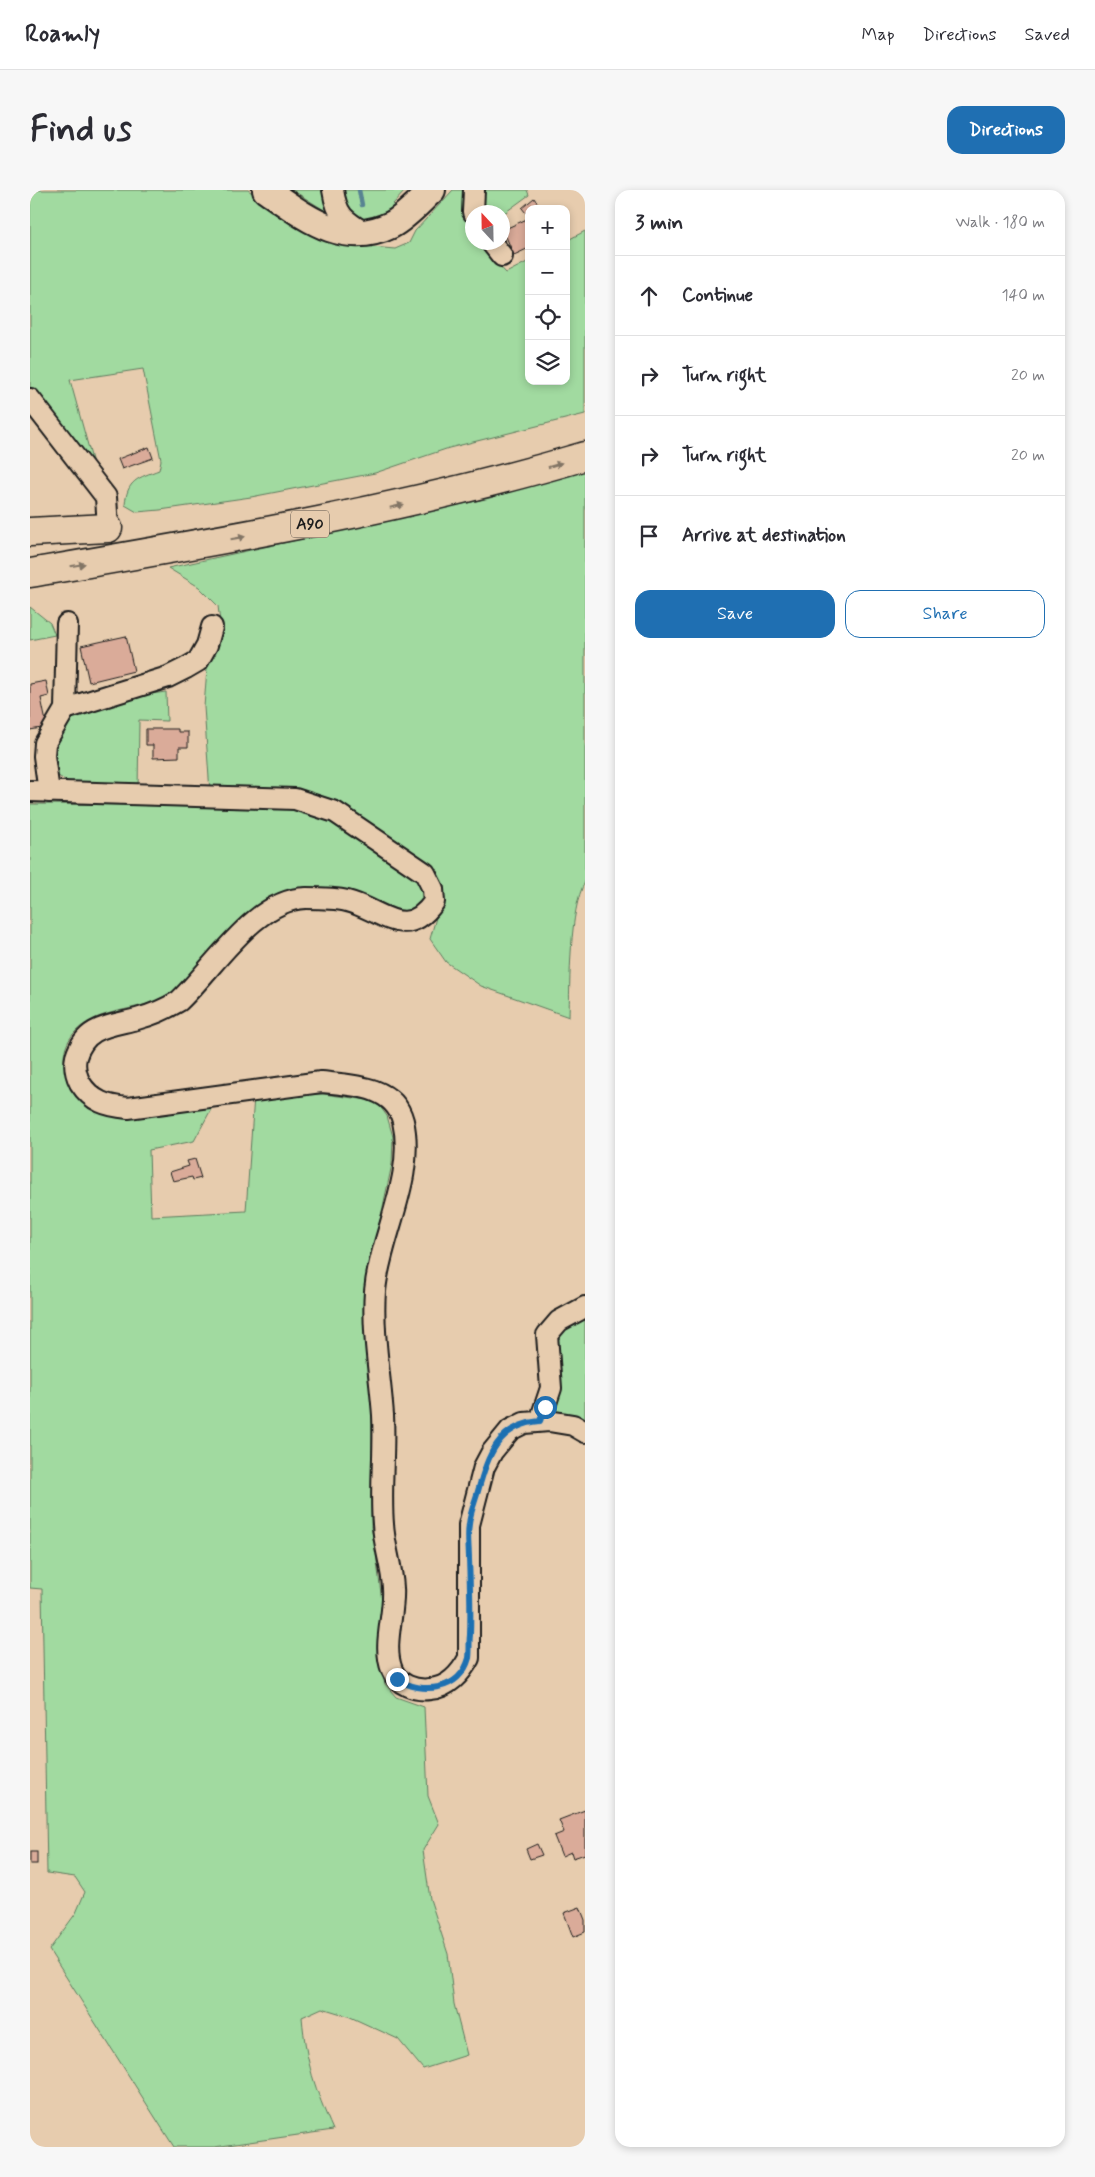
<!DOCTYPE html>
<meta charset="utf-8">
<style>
body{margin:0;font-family:Mynerve,sans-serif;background:#f7f7f7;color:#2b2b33}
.controls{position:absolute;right:15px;top:15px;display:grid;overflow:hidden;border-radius:10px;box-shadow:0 2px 8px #0003}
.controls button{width:45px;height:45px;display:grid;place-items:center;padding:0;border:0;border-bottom:1px solid #e1e1e2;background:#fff;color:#2b2b33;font:25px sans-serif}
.compass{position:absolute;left:435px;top:15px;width:45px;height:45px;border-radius:50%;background:#fff;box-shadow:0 2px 8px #0003;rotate:338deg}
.stop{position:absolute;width:15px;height:15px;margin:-11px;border:4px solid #1f6fb2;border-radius:50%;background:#fff}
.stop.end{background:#1f6fb2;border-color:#fff;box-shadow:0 1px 5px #0008}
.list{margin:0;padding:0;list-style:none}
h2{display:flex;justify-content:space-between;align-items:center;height:65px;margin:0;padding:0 20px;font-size:21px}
h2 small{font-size:16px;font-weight:400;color:#7c7c81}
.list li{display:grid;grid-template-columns:32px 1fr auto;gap:15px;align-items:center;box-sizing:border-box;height:80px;padding:0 20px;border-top:1px solid #e1e1e2}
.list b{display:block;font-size:19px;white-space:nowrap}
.list em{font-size:16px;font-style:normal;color:#7c7c81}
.actions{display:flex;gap:10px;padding:15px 20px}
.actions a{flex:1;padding:11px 0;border:1px solid #1f6fb2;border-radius:15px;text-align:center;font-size:18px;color:#1f6fb2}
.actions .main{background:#1f6fb2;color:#fff}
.icon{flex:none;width:28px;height:28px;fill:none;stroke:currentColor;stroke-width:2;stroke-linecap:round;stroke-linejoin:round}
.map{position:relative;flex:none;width:555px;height:1957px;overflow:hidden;border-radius:15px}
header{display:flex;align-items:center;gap:30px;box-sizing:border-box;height:70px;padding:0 25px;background:#fff;border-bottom:1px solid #e1e1e2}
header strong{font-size:24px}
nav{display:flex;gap:28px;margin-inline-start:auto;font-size:18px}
.intro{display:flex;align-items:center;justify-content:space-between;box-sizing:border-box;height:120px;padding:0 30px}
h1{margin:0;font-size:35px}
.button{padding:12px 22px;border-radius:15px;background:#1f6fb2;color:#fff;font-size:18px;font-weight:700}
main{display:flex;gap:30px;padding:0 30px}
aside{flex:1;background:#fff;border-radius:15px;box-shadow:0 2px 8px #0003}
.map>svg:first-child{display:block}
.green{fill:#a1daa0;stroke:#5e7b5e}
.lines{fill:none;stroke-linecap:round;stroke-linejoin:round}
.stream{stroke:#588492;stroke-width:4.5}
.building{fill:#daab99;stroke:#1c1c1c}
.minor-casing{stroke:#1c1c1c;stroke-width:24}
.major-casing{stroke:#1c1c1c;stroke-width:30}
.highway-casing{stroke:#1c1c1c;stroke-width:31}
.minor{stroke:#e7ccae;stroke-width:20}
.major{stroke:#e7ccae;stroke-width:26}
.highway{stroke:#e7ccae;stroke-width:28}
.oneway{fill:#827465}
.route{stroke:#1f6fb2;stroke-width:6}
.labels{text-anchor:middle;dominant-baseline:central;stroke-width:4.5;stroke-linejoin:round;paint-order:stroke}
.shield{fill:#e7ccae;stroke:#595148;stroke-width:1}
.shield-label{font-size:16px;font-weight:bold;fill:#1c1c1c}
</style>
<header>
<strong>Roamly</strong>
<nav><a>Map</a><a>Directions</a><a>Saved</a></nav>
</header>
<div class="intro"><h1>Find us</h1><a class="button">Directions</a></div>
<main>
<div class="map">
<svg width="555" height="1957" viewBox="0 0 555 1957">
<rect width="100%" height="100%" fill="#e7ccae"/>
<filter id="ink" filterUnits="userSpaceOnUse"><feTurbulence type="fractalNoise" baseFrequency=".02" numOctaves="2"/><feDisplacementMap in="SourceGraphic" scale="10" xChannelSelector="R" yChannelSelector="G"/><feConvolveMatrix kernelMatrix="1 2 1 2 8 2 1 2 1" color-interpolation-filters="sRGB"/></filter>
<g filter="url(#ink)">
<g class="green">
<path d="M0,0H218L279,42L308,54L365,59L379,53L385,41L423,0H438L442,52L449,53L476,83L499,71V191H536V51L555,41V224L419,258L345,283L221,307L130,320L107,322L95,315C97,290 108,288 129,280L131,270L113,179L40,190L64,277L0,199Z"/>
<polygon points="262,0 295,0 299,23"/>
<polygon points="309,0 376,0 363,14 370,19 329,34 314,20"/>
<polygon points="449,0 497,0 499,5 473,24 448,22"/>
<path d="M555,279V692C539,720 540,793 539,827L451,796L416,772L400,749L411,710L395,671L347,637L309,612L270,603L180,602L174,517L177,478L192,448L188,416L169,397L138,378L460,308Z"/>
<polygon points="0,417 20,433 25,445 0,450"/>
<path d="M136,502L137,531L109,530L108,601C79,599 47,601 24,583L20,552L40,527L99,507Z"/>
<path d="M0,614L232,616L281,621L300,628L384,685C397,704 395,713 376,725C345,720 314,714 283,709C275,707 262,703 254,704C225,707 186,754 169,776C162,784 155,795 146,801C116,823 72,815 46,841C35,852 31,868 36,883C55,946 137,923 184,914L164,951L119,960L121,1026L216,1021L224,906L293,904L346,911L357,926L363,947L362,974L340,1078L335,1121L342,1222L341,1337L345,1356L352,1412L349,1469L355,1494L366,1507L394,1517L398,1606L409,1634L393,1660L400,1709L418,1764L424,1814L437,1865L393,1879L368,1849L318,1826L292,1818L272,1827C276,1873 285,1899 303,1940L184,1957H144L19,1760L46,1723L55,1702L45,1687L17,1683L12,1399L0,1398Z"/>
<polygon points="555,1122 555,1234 519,1224 521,1146"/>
</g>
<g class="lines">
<polyline class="stream" points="329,0 332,15"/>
</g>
<g class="building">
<polygon points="504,8 511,18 499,19 499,27 492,18"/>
<polygon points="499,28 499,58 484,65 473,40"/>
<polygon points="119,257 123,268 92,279 88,269"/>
<polygon points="96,446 104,481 59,492 51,456"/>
<polygon points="16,491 19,506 11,508 17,537 0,540 0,494"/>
<polygon points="116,539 148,539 148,542 158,542 158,557 149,557 149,567 123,568 123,555 116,555"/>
<polygon points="165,969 171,988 163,990 162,987 143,991 140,982 159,976 157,971"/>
<polygon points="555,1620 555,1664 543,1668 541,1662 532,1666 524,1646 534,1642 529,1630"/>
<polygon points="507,1654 512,1665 500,1669 496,1659"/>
<rect x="0" y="1662" width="7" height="12"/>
<polygon points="550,1717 555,1730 555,1742 543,1747 534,1723"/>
</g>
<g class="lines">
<g class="minor-casing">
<g id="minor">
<path d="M303,0C307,26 314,30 335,43"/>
<polyline points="443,22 444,0"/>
<polyline points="461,52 472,66"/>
<polyline points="0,209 76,307 78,338"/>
<polyline points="35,519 138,487 156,478 168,471 177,455 182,437"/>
<path d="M0,601L265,609L305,622L395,683L403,699L404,712C375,753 351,719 317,711C305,708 288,708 276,708C225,709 184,778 149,811C136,819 122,825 107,829C80,836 55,836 46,867C44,876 46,885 50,893C62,912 77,916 98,918L291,892C320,895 364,895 373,931C386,987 350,1046 345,1101C342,1142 350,1184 353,1225C355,1261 350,1298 353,1334C354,1356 362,1376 363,1398C365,1424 352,1455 362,1480C368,1495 385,1501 400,1499C418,1498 431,1483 439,1468V1335L454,1277L462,1262L480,1240L494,1233L519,1231L543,1235L555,1242"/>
<polyline points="19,602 14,566 15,553 35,519 37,434"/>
<polyline points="510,1231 521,1198 517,1145 529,1131 555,1117"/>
</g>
</g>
<g class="major-casing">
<path id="major" d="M236,0C274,26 313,59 361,35C376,27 389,12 402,0"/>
</g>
<g class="highway-casing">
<g id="highway">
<polyline points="0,342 78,338"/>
<path d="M0,383C187,351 373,320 555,266"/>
</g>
</g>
<use href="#minor" class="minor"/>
<use href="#major" class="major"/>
<use href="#highway" class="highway"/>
</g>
<defs><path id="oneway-solid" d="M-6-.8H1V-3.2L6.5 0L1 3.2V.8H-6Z" transform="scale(1.25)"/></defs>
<g class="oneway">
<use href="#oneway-solid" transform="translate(525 275) rotate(-17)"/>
<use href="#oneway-solid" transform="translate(367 316) rotate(-13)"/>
<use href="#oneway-solid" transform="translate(208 348) rotate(-10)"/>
<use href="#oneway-solid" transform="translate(48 375) rotate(-10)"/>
</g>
</g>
<g class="lines" filter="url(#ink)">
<path class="route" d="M367,1489C392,1505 430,1501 439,1468C440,1461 439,1452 440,1445C441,1419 440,1394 439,1369C439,1358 437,1345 439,1334C440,1323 445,1312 448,1301C458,1265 468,1235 510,1231L515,1217"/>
</g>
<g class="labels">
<rect class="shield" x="261" y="320.5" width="38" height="27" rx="4"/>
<g class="shield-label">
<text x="280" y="334">Α90</text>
</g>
</g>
</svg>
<div class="controls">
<button>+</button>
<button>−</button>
<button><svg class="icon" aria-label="locate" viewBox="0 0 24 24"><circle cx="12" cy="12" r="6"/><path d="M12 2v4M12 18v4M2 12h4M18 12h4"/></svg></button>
<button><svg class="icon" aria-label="layers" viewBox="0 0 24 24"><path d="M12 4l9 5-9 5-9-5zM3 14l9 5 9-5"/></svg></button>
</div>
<svg class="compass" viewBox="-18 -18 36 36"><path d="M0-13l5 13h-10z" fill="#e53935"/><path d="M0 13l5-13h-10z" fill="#7c7c81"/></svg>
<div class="stop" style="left:515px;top:1217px"></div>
<div class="stop end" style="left:367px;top:1489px"></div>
</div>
<aside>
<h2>3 min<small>Walk · 180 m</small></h2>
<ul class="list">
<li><svg class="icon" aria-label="ahead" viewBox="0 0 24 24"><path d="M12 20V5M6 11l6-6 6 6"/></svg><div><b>Continue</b></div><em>140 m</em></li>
<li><svg class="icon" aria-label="right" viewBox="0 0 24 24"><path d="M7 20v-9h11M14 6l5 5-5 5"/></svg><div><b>Turn right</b></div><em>20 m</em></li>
<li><svg class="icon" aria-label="right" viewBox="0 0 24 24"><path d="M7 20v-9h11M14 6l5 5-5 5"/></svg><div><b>Turn right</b></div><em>20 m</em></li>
<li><svg class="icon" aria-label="arrive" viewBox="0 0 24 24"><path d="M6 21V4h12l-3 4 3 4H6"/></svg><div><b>Arrive at destination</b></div></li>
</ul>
<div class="actions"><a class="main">Save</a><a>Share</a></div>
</aside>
</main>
